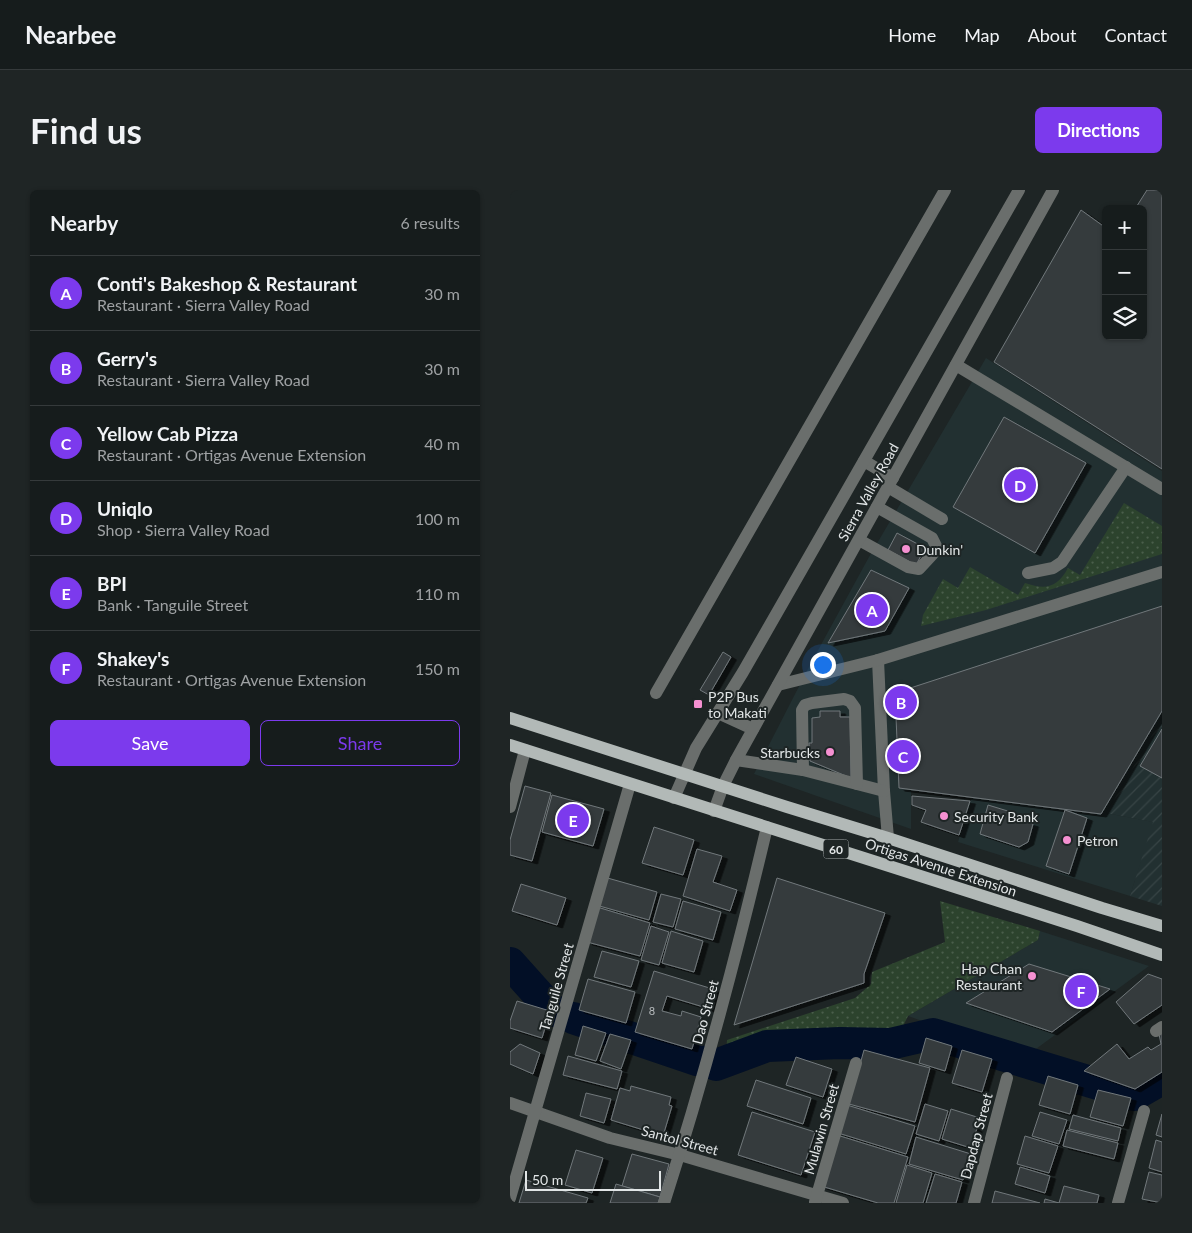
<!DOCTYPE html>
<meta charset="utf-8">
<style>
body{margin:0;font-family:Lato,sans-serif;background:#1f2525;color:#f1f3f6}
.controls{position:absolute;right:15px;top:15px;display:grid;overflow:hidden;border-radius:8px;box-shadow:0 1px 4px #0004}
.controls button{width:45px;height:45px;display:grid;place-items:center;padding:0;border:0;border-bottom:1px solid #353a3b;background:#161c1c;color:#f1f3f6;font:25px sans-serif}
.scale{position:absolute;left:15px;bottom:12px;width:136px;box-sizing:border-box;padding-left:5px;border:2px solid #e2e6e7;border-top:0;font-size:14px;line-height:18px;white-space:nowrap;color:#e2e6e7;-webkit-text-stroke:4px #1e2525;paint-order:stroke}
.you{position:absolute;left:312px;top:474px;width:18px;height:18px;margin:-12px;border:4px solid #fff;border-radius:50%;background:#1a73e8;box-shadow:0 0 0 8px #1a73e833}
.badge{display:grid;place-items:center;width:32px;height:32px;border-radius:50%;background:#7c3aed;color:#fff;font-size:16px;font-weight:700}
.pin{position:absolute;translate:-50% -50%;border:2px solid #fff;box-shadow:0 1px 5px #0006}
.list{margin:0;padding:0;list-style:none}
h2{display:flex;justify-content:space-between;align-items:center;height:65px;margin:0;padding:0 20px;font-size:21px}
h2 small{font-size:16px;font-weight:400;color:#9ea1a3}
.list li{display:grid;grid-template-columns:32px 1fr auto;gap:15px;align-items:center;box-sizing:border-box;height:75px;padding:0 20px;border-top:1px solid #353a3b}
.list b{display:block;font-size:19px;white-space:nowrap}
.list p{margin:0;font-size:16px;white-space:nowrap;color:#9ea1a3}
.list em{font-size:16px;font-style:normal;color:#9ea1a3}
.actions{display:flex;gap:10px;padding:15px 20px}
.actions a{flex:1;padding:11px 0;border:1px solid #7c3aed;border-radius:8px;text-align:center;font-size:18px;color:#7c3aed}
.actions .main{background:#7c3aed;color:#fff}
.icon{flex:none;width:28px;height:28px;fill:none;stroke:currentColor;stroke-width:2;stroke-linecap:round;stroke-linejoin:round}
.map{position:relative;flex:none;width:652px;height:1013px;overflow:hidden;border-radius:8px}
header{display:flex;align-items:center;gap:30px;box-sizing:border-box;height:70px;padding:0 25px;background:#161c1c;border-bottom:1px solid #353a3b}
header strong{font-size:24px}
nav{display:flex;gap:28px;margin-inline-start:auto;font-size:18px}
.intro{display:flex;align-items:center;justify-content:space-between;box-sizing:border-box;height:120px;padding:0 30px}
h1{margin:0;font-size:35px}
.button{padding:12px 22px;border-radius:8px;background:#7c3aed;color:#fff;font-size:18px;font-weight:700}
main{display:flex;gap:30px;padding:0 30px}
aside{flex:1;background:#161c1c;border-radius:8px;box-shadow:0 1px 4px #0004}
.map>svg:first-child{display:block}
.built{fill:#223031}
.industrial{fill:url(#industrial-furrows)}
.grass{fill:url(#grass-dots)}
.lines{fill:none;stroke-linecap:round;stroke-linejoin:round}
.river{stroke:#020f26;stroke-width:32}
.building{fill:#353b3e;stroke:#71787b;filter:url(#shadow)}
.minor{stroke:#6a6e6c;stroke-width:12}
.major{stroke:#b2b9b7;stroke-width:12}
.poi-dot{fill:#f590d1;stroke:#1e2525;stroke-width:2}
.labels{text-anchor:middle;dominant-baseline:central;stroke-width:4;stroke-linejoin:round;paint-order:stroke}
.number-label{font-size:11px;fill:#b7bbbd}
.shield{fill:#1e2525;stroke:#a7acad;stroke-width:1}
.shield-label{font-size:12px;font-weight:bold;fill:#e2e6e7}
.street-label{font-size:14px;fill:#e2e6e7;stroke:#1e2525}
.poi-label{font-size:14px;fill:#e2e6e7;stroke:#1e2525;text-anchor:start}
</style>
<header>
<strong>Nearbee</strong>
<nav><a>Home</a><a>Map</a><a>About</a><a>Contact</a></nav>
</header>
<div class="intro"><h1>Find us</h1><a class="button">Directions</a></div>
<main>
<aside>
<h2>Nearby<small>6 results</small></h2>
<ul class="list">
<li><span class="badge">A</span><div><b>Conti's Bakeshop &amp; Restaurant</b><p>Restaurant · Sierra Valley Road</p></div><em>30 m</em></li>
<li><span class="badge">B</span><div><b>Gerry's</b><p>Restaurant · Sierra Valley Road</p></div><em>30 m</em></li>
<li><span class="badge">C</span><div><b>Yellow Cab Pizza</b><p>Restaurant · Ortigas Avenue Extension</p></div><em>40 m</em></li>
<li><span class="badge">D</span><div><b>Uniqlo</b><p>Shop · Sierra Valley Road</p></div><em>100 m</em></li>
<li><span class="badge">E</span><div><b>BPI</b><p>Bank · Tanguile Street</p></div><em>110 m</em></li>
<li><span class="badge">F</span><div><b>Shakey's</b><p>Restaurant · Ortigas Avenue Extension</p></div><em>150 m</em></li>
</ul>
<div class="actions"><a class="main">Save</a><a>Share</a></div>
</aside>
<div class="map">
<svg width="652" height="1013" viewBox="0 0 652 1013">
<defs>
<pattern id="industrial-furrows" width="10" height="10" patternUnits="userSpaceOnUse" patternTransform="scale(1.25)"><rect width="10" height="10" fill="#223031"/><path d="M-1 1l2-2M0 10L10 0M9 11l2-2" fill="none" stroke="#374445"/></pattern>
<pattern id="grass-dots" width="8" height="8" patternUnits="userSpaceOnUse" patternTransform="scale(1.25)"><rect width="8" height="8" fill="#2c432d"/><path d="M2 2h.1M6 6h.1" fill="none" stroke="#4a5e4b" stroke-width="1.8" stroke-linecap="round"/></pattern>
<filter id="shadow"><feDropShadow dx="5.5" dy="3" stdDeviation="0" flood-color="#0009"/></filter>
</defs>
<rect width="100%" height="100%" fill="#1e2525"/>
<g class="built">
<polygon points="476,168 652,281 652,528 596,623 644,632 620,706 448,652 462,606 401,601 401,639 244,584 301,473 359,367"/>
<polygon points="530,741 639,776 515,867 398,826 528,750"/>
</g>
<polygon class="industrial" points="652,528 652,716 620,706 643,632 596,623"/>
<g class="grass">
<path d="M614,313L652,336V364L476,420L411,436L413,425L433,389L448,398L460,377L508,405L515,393C536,400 547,398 558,378L570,385Z"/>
<polygon points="430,711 530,741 528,750 398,826 388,846 258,851 216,866 217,850 345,808 361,794 362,782 435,752"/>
</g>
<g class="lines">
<g class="river">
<polyline points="0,773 43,821"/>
<polyline points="63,828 187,870"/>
<polyline points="206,875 257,856 330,853 380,854 423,844 624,905 652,889"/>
</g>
</g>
<g class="building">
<polygon points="637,0 652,0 652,279 484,172 571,20 596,38 596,146 633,146 633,19 625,19"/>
<polygon points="494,227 576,273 525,363 443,317"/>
<polygon points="387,343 415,358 406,375 378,360"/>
<polygon points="361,380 399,398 375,441 318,453"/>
<polygon points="652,416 652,521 591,624 389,598 385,503"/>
<polygon points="213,462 221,467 199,505 190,500"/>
<polygon points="310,521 330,521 330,527 340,527 341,588 300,571 299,553 302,553 302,528 310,527"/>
<polygon points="652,539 652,588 630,576"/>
<polygon points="15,596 41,603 22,671 0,665 0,650"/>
<polygon points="42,605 94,619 83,656 32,642"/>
<polygon points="402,606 460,611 449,645 411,632 416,620 402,615"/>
<polygon points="478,615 501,622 499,627 523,634 518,652 509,657 470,644"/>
<polygon points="555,620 577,628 559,684 536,676"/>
<polygon points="144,637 184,650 173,685 132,673"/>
<polygon points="187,659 212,666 203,692 227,700 220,721 173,706"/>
<polygon points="94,687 147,702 139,730 86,715"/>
<polygon points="267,688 375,723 354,784 354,793 224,835"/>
<polygon points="11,694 56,708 47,735 2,721"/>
<polygon points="151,704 171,709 163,737 143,732"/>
<polygon points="173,711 211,722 203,750 165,739"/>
<polygon points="87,717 140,733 130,766 77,752"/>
<polygon points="141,736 159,742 149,775 131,770"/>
<polygon points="161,741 193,751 184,782 152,773"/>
<polygon points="92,761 129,771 121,797 84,787"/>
<polygon points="519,774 600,799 542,842 456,813"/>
<polygon points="144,781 206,800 200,819 157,806 152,821 171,826 172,821 191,827 182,859 125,842"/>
<polygon points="638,784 652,789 652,815 624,834 606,812"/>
<polygon points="78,789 125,802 116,833 69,820"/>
<polygon points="7,811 40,821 32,848 0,838 0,831"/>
<polygon points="73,836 96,843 86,871 65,865"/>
<polygon points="652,843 652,882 625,899 574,881 607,854 619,869 638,857 641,860 651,854 649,844"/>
<polygon points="100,844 121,850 111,879 90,871"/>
<polygon points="416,848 442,856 435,881 409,873"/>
<polygon points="10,854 30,863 23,884 0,874 0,862"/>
<polygon points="354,860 420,878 405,932 339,914"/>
<polygon points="452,860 482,869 472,902 442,893"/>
<polygon points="58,866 112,881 107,899 53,885"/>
<polygon points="286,867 322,879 313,907 276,895"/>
<polygon points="538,886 568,895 560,924 529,915"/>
<polygon points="246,890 301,908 293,934 237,916"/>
<polygon points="121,896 161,907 159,915 162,916 153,946 101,930 110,898 120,901"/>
<polygon points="588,900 621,908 613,936 580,927"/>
<polygon points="76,903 101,909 94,933 70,926"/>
<polygon points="415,914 438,921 429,951 406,944"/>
<polygon points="337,915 405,936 396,964 328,943"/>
<polygon points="441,919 470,928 461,958 432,949"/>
<polygon points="242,922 305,942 291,985 228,965"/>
<polygon points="530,922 557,930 549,954 522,946"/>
<polygon points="652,924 652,947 646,945"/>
<polygon points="563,925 611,938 608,951 559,939"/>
<polygon points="557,940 608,953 604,969 553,956"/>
<polygon points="327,945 398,967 384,1013 368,1013 311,996"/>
<polygon points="515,946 548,956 539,983 507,974"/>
<polygon points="406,947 461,964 453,990 399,974"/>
<polygon points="646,950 652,952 652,982 639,978"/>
<polygon points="66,960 93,968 82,1003 55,995"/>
<polygon points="122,964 159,974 150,1007 112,996"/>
<polygon points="397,975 422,983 413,1013 386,1013"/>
<polygon points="510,977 540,986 535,1003 505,994"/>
<polygon points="639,982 652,985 652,1013 632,1009"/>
<polygon points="425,984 452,992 446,1013 416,1013"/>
<polygon points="16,990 78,1008 76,1013 9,1013"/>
<polygon points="106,994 150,1007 148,1013 100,1013"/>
<polygon points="554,996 589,1005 587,1013 534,1013 535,1009 549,1013"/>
<polygon points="485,1001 530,1013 482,1013"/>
</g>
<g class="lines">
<g class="minor">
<polyline points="446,175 652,299"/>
<polyline points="354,271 383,288"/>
<polyline points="378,297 432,329"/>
<polyline points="349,350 398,377 409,379 422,365 427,358 422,348 367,317"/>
<polyline points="518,383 543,378 552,372 616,277"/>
<polyline points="368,470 374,601 378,648"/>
<polyline points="268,495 368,470 652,382"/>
<polyline points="146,503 435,0"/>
<polyline points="208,523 243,539"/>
<polyline points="226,570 293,580 374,601"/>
<polyline points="293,580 292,520 295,515 302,513 334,509 340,511 345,518 347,594"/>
<polyline points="164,608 186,558 233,482 509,0"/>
<polyline points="0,617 15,560"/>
<polyline points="204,621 213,596 226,570 543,0"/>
<polyline points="646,841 652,837"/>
<polyline points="0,913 100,948 170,965 333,1013"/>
<polyline points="0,1008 120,594"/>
<polyline points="305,1012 346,873"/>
<path d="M154,1013C194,889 227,764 257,637"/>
<polyline points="464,1013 497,888"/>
<polyline points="608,1013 634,921"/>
</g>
<g class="major">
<polyline points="0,528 277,617 378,648 592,718 652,736"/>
<polyline points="0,555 567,736 652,765"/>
</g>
</g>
<g class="poi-dot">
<circle cx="396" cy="359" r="5"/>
<rect x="183" y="509" width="10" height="10" rx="2.5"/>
<circle cx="320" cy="562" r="5"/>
<circle cx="434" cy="626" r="5"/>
<circle cx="557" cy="650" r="5"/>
<circle cx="522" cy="786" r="5"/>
</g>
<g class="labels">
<g class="number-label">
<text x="142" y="820">8</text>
</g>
<rect class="shield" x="313.5" y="649.5" width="25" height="19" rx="4"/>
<g class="shield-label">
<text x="326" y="659">60</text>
</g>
<g class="street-label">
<text transform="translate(358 302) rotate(-61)">Sierra Valley Road</text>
<text transform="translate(431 677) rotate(18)">Ortigas Avenue Extension</text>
<text transform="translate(46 797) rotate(-74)">Tanguile Street</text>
<text transform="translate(195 822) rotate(-75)">Dao Street</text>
<text transform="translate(311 939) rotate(-74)">Mulawin Street</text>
<text transform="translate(466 946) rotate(-75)">Dapdap Street</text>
<text transform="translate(170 950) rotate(15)">Santol Street</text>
</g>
<g class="poi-label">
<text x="406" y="359">Dunkin'</text>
<text x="198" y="506">P2P Bus<tspan x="198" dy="16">to Makati</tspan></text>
<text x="310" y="562" text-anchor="end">Starbucks</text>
<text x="444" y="626">Security Bank</text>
<text x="567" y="650">Petron</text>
<text x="512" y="778" text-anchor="end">Hap Chan<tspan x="512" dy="16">Restaurant</tspan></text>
</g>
</g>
</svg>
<div class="controls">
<button>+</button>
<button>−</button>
<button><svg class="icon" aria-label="layers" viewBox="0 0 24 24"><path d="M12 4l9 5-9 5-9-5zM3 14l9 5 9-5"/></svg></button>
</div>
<div class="scale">50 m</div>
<div class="you"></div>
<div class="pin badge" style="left:362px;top:420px">A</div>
<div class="pin badge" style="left:391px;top:512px">B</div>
<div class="pin badge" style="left:393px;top:566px">C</div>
<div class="pin badge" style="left:510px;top:295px">D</div>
<div class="pin badge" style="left:63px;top:630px">E</div>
<div class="pin badge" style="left:571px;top:801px">F</div>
</div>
</main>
